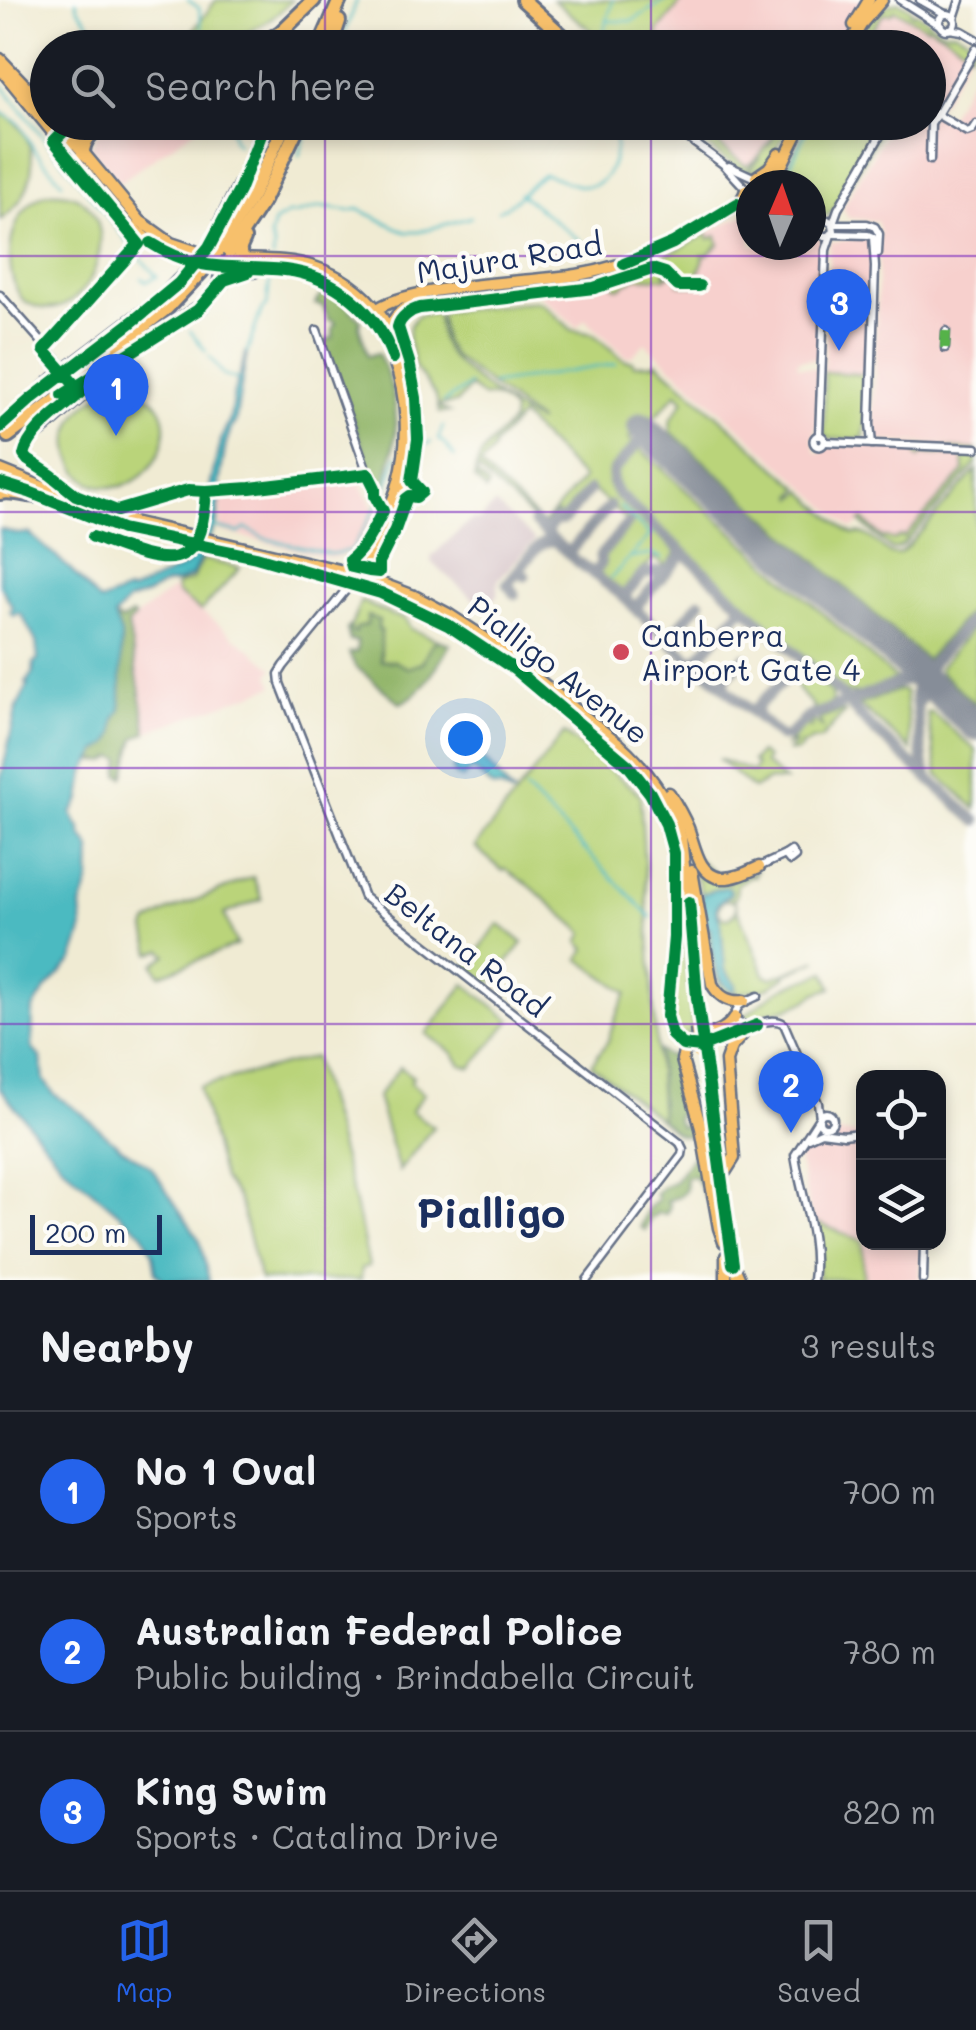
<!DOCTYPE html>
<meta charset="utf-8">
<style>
body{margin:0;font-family:Mali,sans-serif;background:#20242c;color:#f1f3f6}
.controls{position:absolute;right:30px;bottom:30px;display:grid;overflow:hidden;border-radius:20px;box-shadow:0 5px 15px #0003}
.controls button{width:90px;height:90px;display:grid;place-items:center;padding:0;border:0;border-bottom:2px solid #363941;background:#171b24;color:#f1f3f6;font:50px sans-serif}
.compass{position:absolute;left:736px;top:170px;width:90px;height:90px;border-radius:50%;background:#171b24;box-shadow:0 5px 15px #0003;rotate:2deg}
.scale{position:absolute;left:30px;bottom:25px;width:132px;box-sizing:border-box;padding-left:10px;border:5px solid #1b2f5e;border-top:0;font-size:28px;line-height:35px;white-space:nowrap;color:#1b2f5e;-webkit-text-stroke:8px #fdfcf7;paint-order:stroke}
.you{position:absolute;left:465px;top:738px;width:35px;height:35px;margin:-25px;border:8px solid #fff;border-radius:50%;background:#1a73e8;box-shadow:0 0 0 15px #1a73e833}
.badge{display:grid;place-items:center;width:65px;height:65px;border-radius:50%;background:#2563eb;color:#fff;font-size:32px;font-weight:700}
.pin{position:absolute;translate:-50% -82px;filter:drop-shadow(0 2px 5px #0008)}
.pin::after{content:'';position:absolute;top:52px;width:35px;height:30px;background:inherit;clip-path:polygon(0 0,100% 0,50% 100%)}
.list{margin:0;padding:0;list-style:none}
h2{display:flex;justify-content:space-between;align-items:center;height:130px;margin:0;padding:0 40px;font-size:42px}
h2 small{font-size:32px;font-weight:400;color:#9ea1a6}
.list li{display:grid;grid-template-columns:65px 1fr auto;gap:30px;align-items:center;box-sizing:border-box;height:160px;padding:0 40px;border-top:2px solid #363941}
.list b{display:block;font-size:38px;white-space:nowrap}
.list p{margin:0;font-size:32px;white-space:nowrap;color:#9ea1a6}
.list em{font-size:32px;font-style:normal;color:#9ea1a6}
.icon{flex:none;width:55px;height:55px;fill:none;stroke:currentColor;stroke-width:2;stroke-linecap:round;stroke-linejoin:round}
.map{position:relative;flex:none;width:976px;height:1280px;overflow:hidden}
.search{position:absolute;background:#171b24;box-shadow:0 5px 15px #0003;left:30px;right:30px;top:30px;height:110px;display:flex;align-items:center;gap:25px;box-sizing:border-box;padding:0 35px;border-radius:55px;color:#9ea1a6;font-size:38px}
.sheet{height:610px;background:#171b24}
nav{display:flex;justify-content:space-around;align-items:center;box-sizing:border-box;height:140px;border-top:2px solid #363941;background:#171b24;font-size:28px;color:#9ea1a6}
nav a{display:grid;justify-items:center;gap:5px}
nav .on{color:#2563eb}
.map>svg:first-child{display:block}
.built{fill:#f7d0cd}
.industrial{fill:#d2bec3}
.green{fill:#bad47a;stroke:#6a826c;stroke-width:2.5;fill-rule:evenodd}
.forest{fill:#93b66a;stroke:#577264;stroke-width:2.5}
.water{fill:#4bbac1;stroke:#337490;stroke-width:2.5}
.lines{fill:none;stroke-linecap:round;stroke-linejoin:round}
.stream{stroke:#4bbac1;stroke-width:2.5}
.taxiway{stroke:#868d98;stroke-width:11}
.runway{stroke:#868d98;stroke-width:30}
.minor-casing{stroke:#667187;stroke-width:11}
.major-casing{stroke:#667187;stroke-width:15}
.highway-casing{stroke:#667187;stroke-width:18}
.minor{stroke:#fff;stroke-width:6}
.major{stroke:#f7c06c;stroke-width:10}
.highway{stroke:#f7c06c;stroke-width:12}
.major-bridge-casing{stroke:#667187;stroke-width:15;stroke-linecap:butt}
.highway-bridge-casing{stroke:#667187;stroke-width:18;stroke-linecap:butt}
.major-bridge{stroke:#f7c06c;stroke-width:10}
.highway-bridge{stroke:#f7c06c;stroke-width:12}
.quiet{stroke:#55b248;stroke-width:10;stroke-dasharray:20 10;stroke-linecap:butt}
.cycleway-casing{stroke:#fdfcf7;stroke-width:19}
.cycleway{stroke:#00873e;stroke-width:12}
.grid{fill:none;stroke:#7b2cbf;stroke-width:2.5;stroke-opacity:0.55}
.poi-dot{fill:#d1495b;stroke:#fdfcf7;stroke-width:4}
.labels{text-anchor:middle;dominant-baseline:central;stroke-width:9;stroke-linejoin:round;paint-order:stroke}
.street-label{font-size:30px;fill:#1b2f5e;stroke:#fdfcf7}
.poi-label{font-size:30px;fill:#1b2f5e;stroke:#fdfcf7;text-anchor:start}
.district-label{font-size:40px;font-weight:bold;fill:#1b2f5e;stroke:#fdfcf7}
</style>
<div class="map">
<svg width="976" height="1280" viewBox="0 0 976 1280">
<rect width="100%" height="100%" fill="#fdfcf7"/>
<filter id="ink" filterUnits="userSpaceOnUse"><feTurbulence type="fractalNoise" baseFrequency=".01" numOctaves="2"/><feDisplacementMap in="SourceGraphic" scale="20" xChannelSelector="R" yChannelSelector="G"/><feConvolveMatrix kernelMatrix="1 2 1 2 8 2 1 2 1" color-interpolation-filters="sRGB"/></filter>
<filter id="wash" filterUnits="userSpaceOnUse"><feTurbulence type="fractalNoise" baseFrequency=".0048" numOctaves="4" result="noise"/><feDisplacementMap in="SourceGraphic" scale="40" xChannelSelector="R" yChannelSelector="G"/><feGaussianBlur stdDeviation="2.25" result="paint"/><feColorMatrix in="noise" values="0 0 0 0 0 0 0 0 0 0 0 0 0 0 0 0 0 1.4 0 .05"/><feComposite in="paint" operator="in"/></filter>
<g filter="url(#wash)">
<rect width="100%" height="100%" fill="#f0ebd3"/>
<g class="built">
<polygon points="683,0 865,0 836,47 658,47 658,31"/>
<polygon points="899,2 935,24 942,31 954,31 972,41 973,46 945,97 938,105 929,107 948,117 976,68 976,464 905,543 898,548 891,549 861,523 852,529 645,343 632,356 626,356 585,319 577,327 540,295 540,291 542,288 593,281 634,270 666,257 722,225 751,212 751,245 811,245 811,230 819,235 824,248 823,269 817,274 823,282 819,359 798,360 797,366 818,369 817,424 813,440 816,453 821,453 824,446 955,444 878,441 874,435 875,425 873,414 880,231 877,221 848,218 843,207 891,123 928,122 928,48 851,47 890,3 896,4"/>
<polygon points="111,123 204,123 120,182 91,147 96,135"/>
<polygon points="682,123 792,123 771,158 759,172 746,172 736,167 684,129"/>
<polygon points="869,237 873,258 869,375 824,372 830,242"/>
<polygon points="360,482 378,517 357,551 332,558 218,531 221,523 221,492 251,496 268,489"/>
<polygon points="173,589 274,668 269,675 274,686 147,732 128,623"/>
<polygon points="818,1133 863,1134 864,1242 922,1243 920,1280 816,1280 816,1239 798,1158 802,1147"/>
</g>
<polygon class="industrial" points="495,504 535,540 498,580 497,595 486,610 431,562 432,556 471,520 480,520"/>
<g class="green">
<path d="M216,0H292C265,30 221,48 181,47Z"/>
<polygon points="553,0 683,0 658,31 658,47 605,48 589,29"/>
<path d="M899,2L911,9L910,12L913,14L915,12L943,31H955L971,39L973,46L970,53L967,52L968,49L927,25L926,27L895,10L890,14L884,13L859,47L852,48C864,28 876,5 899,2Z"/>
<path d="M0,112C46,134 39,195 0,220Z"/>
<path d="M683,123H691L746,166C762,158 771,138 781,123L768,147L784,123H792L768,163L754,173L748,172L760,157L746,172L736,167L683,129L682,127H685Z"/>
<polygon points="808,123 885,123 834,210 826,216 811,213 811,185 777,185"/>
<path d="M49,193C141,187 94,344 24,301C0,274 6,206 49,193Z"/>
<polygon points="707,234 709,239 717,236 719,244 707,255 702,255 704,259 694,284 697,286 679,284 681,279 674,273 671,275 666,270 664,272 668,276 666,278 636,277 619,288 615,287 609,278 655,261"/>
<path d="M535,301L542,303L572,330L593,334L624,360L632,361L634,365L655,364L657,362L800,488L794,496L795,498L803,491L847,531L854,534C869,530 879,547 891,554H899L908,546L976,470V604L926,660L671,432L670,421L684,400L677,393L656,416H650L629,439L634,444C620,459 604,470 613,492L670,544L676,553L666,566L654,558L622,593L598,573L604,565L603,558L631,524L589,486L561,517L556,513L543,527L478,470L475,474L489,486L486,490L475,479C473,455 498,437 512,421L513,412C506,402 495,394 483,397L470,387L456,403L440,405V408L449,412L439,413L436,396L415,367L408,337L410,325L417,316L436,312C439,325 439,338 446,350C456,368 519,414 539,422L454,357L444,342L440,315L446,311ZM521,416L583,479L543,524L480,466L492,452L494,445Z"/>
<polygon points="824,372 869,375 868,412 863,439 830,439 824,435"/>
<path d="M121,388C198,393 162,494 105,487C92,486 81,478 75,466C55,430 84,394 121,388Z"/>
<path d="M638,447L896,679L895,681C879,688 859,698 843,691L622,496L615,485L614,475Z"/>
<polygon points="919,447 976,450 976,464 905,543 898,548 891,549 860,522 863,520 883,538 886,537 893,540 902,536 904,538 964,471 963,455 921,454 919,458 916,455 916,451"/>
<polygon points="203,559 240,568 201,611 177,593 176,585 192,580"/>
<path d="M361,601L391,615L404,618L411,629L438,640L431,645L422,663L407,668L394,661H380L381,631L367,625L356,633L352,632L350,627C356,618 356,610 361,601Z"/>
<polygon points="976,624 976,705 941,673 939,668"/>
<polygon points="803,670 807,670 832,694 833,701 829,706 814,710 812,708 813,705 798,690 795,678"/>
<polygon points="898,690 905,691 911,750 859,705"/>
<polygon points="840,712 845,712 821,739 812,740 805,745 801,744 801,749 795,752 788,751 795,744 793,742 785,747 806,724 810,728 812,726 810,722 814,721 822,727 819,719"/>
<polygon points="931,712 976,750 976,809 938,775 927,713"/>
<polygon points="564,733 640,794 661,1120 591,1065 608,1041 615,1019 627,993 579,959 586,949 579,942 584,933 530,886 505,869 503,871 475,847"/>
<polygon points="760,753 767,758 764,763 785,781 769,780 753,789 718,759 753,772 756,765 752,761"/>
<path d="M689,844L697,859L729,883L730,880L757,871L754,877L752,876L737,884L736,897L733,899L735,903C726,897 720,900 718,910L722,917L729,918L735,913L736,907L766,976L772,978L818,960L785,974V977L768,988L727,995C711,979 710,951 706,928L710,927L720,979L732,992L736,989V985L725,970L721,924L716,909L718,903L730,895L731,891L725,887L701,894Z"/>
<polygon points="253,877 262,899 224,914 237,945 160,975 154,964 167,955 162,950 151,953 146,929 148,923 167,912"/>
<polygon points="678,911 680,911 693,1031 685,1034 693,1035 694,1037 685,1042 674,1032 671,1020"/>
<polygon points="499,924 523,943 488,987 465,968"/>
<path d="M825,972L832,988L816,993L806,1001L786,1009L765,1013L764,1017C756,1020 746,1026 739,1019C753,1011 765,998 780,990C795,982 811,979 825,972Z"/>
<polygon points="465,984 511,1020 471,1068 461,1065 453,1053 426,1034"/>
<polygon points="314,1057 353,1195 369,1266 362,1268 361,1280 260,1280 241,1207 237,1197 223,1179 199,1087"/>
<polygon points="400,1067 413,1077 410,1082 424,1094 411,1111 433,1127 399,1171 377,1097"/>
<polygon points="817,1223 863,1241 863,1280 818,1279"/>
</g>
<g class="forest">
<path d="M324,291L345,304L361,320L359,325L368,356L378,353C403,403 399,436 384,488L379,491L323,341L333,338V327L336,324L333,320H329L323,306L315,304Z"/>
<polygon points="132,615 135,618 128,624 147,732 135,738 124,777 119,774 121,759 113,757 107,762 94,761 97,752 114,734 121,635 114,617 121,621"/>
<path d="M367,616L379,620L378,628L381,631V661H394L408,668L422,663L431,645L438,640L450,644C440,663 420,697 400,703L355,666L349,653L357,652V641H350L347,629L350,627L352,632L356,633V628L367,625Z"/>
<polygon points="658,1050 667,1056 672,1055 678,1066 689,1107 687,1111 677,1115 677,1121 681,1127 688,1124 687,1119 690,1114 695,1134 690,1137 677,1134 661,1120"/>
<polygon points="701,1145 710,1193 705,1197 695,1176 686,1177 685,1191 678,1197 667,1201 670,1206 666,1214 658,1213 651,1218 645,1230 640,1227 647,1209 658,1199 655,1194 661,1188 674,1181"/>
</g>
<g class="water">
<polygon points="247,351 235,423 232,426 226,443 219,484 220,492 217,522 192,576 178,582 165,584 148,594 128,601 114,617 121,634 121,709 115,719 114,734 109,744 97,752 85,773 81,799 72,813 78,826 81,828 81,834 91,848 90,880 81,907 83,928 73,960 46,989 33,1009 32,1048 41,1058 44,1080 54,1094 80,1112 120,1147 151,1167 200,1241 209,1280 164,1280 156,1273 153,1254 143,1234 60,1163 0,1088 0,783 16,710 28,685 26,683 33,673 34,662 38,660 36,642 22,615 18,613 14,616 10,611 13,608 0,585 0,529 17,534 29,533 70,569 100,602 127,591 131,592 185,566 194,557 209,523 212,503 210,488 220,441 230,419 234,392"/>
<path d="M472,746C479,756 489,763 496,773C503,781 505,787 513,793L511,794L501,788L492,787L475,771H470L462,779L454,774L453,769L458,760Z"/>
<path d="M725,887L729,888L731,893L718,903L716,909L721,924L725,970L736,985L735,991C712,982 714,950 710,928H706L701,894Z"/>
</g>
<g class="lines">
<g class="stream">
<polyline points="76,0 78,8 108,48"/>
<polyline points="188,0 199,8 202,29 194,43"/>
<polyline points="608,21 632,21 666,0"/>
<polyline points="339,48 357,0"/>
<polyline points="599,48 613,0"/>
<polyline points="0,83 132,247"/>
<polyline points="0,111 20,124 35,151 62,182"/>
<polyline points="229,122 234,141 238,145"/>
<polyline points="299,155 310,122"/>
<polyline points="782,183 811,122"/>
<polyline points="519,193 588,247"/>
<path d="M498,211C515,204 528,185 543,174C557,176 569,185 582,186C614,190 620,143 613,122"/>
<polyline points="136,253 157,277"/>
<polyline points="273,258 274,247 270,237 274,222 288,214 295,214 321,207 349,211 358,209 406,232 418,232 471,217"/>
<polyline points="142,278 146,282 157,276"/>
<polyline points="190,331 206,351"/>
<polyline points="247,352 261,311 267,306 270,275"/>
<polyline points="209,356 224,375 237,379"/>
<polyline points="492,384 616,364"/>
<polyline points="444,402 469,385"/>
<polyline points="443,426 438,440 443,442 455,457"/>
<polyline points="420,446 431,442"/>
<polyline points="382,493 387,487 397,456"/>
<polyline points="620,507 648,533"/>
<polyline points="213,527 239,533 246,528 263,538 331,554 352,550 377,505"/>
<polyline points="631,558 651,554 662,558"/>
<polyline points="611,578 652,533"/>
<polyline points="525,789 651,917"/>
</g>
<g class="taxiway">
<polyline points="648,433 613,471 612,482 617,493 839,692 865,722 976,821"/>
<polyline points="534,522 574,559 621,595 694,663 704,669 780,737 788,736 808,717 922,674"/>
<polyline points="545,532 555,521 564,520 589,490"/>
<polyline points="568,553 610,506"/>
<polyline points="594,573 601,564 600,556 628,523"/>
<path d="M525,576L521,572V567C531,556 541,537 556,542"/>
<polyline points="515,594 507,584 521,567"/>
<polyline points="629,602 626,598 627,592 644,573 667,571"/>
<polyline points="638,612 638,604 679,558 680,554 678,547"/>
<polyline points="673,644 672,634 700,602"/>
<polyline points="899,657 909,669 914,684"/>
<polyline points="689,658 695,659 699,657 740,611 740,603"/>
<polyline points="726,689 724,680 744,658"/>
<polyline points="917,705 922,696 929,692 945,698"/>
<path d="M757,716V707C771,691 787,680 802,664H808"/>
<polyline points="927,775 923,764 915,693 920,676 976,614"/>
</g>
<polyline class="runway" points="642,427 976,726"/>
</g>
</g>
<g filter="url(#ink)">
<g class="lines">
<g class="minor-casing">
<g id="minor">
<polyline points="900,0 941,26"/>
<polyline points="920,0 945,14"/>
<circle cx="947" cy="22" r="8"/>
<polyline points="954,18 960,0"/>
<polyline points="949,29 962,31 976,39"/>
<polyline points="928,109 967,132 972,130 976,124"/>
<polyline points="937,115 976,49"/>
<polyline points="671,122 681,133 723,164 746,189"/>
<polyline points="930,160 931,123 937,114"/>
<polyline points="729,166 755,178"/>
<polyline points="833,223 838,209 888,122"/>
<polyline points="833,224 867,224 875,227 879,234 878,253"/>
<polyline points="811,228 824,236 829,236 834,231 833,224 828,220 823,221 819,227 820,233"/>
<polyline points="832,234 868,235 873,237 875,267 870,424 872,444"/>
<polyline points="0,295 64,367"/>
<polyline points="317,330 368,474 386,510"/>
<polyline points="945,348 946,331"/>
<circle cx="819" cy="441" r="5.5"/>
<polyline points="38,436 88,393 82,386"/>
<polyline points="819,436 826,250 831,235"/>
<polyline points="825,442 976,448"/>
<polyline points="350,585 284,666 279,674 280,683 364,897 680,1143"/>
<polygon points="791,851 795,857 790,861 785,855"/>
<polyline points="759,867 785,855"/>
<path d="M758,996C745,1002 733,1004 736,1021C752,1032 769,1014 784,1024L818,1103L820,1117"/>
<circle cx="826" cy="1120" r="7"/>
<polyline points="844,1135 864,1132"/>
<polyline points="808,1138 821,1132 844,1135"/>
<polyline points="587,1280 682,1155 683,1149 680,1143"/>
<path d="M813,1280C819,1237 801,1197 795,1155L819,1118"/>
<polyline points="923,1280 924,1242"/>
</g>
</g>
<g class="major-casing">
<g id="major">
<polyline points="854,25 869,0"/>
<polyline points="847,48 863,22 882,0"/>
<polyline points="0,59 40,101"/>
<polyline points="0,68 128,224 157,247 200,264"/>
<polyline points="58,122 140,221 171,243 207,255"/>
<polyline points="756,177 769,168 779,154"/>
<polyline points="772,185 803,122"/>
<path d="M238,259C263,260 290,259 314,267C372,286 397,330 408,387C413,418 415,448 407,479C400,508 384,536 369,562"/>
<path d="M217,268C248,270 279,266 309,275C393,302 420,403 399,481C390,515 369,547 354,579"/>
<path d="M373,312C407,284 529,283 577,275C624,267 666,249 706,224C721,216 742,206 746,190"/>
<path d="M391,330C392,313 407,307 421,300"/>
<path d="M0,470L124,520L356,574L414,596L448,614L488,640L619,744C648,770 669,799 681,837L701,1029"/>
<polyline points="0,483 29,492 122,529 256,557 381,593 448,625 514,670"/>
<path d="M543,693C615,753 670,787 681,888"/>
<path d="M669,793C676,804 683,816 688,828C695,846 698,875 721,878C734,879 748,872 759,867"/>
<path d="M692,871L712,984C719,997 729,1003 744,1001"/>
<polyline points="674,880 674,937 667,1016 671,1033 683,1045 698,1048 757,1025"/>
<polyline points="705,1053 733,1264 740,1280"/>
<polyline points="722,1177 734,1158 726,1061 731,1047 743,1034"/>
<path d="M724,1242L719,1228L701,1128L682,1060C689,1028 720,1042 735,1017"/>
<polyline points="726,1280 726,1256"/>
</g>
</g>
<g class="highway-casing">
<g id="highway">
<polyline points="523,0 576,48"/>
<polyline points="256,48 281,32 314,0"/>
<polyline points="319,48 340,0"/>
<polyline points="330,48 339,21"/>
<polyline points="37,98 48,107"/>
<polyline points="66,122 79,127"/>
<polyline points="73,142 91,127"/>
<path d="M83,153C83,139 94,131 105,122"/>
<polyline points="221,223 246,174 266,122"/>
<polyline points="209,247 231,217"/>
<polyline points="218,250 253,194 286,122"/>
<polyline points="225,259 263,201 300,122"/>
<polyline points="244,260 239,250 244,239"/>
<polyline points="220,284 228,278 258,269"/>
<polyline points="73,380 167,308 201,272"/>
<polyline points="0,427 54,380 161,299 191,269"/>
<polyline points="8,436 67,392 201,307 220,284 222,268"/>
<path d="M0,493C13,490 26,496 40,496"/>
</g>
</g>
<use href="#minor" class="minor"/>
<use href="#major" class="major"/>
<use href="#highway" class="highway"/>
<g class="major-bridge-casing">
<polyline id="major-bridge" points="696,1028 699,1055"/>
</g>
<g class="highway-bridge-casing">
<g id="highway-bridge">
<polyline points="191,269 209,247"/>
<polyline points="201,272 218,250"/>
</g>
</g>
<use href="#major-bridge" class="major-bridge"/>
<use href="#highway-bridge" class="highway-bridge"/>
<polyline class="quiet" points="945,348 946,331"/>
<g class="cycleway-casing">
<g id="cycleway">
<path d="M73,122L54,141L139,244L44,350L81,392C63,410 30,429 24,455L28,460L51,475L76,495L117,511L188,490L206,491L250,488L368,474L375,488V496L383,511C373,529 366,547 350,560L352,567L369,571L379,572V562L395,530L406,499L410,496L416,497L422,492L412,481L418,439L416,398L409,362L398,327C400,317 411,310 420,308L594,288L652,269L665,273L678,286H699"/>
<path d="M151,243C201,275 232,264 285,270C335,276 377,311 393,358"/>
<polyline points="624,264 673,243 737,204"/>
<polyline points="63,395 198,310 224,280 248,272"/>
<polyline points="0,427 31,399 132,322 179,283 209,247 239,191 266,122"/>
<polyline points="0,483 29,492 122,529 256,557 381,593 448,625 514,669 628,765 650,793 666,824 674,853 674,937 667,1016 672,1035 683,1045 701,1047 757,1025"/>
<path d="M93,537C160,562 201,583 206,491"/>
<polyline points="689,902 697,998 733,1264"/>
</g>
</g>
<use href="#cycleway" class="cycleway"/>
</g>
</g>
<path class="grid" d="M325,0V48M651,0V48M325,122V1280M651,122V1280M0,256H976M0,512H976M0,768H976M0,1024H976"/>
<circle class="poi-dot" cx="621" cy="652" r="10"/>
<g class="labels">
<g class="street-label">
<text transform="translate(509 257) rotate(-9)">Majura Road</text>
<text transform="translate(559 669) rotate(38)">Pialligo Avenue</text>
<text transform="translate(467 949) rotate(38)">Beltana Road</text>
</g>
<g class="poi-label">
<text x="641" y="635">Canberra<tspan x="641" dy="34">Airport Gate 4</tspan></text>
</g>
<g class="district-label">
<text x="491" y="1212">Pialligo</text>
</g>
</g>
</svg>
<div class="controls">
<button><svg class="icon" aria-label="locate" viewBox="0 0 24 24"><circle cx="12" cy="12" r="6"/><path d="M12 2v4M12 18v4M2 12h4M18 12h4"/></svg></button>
<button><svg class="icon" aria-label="layers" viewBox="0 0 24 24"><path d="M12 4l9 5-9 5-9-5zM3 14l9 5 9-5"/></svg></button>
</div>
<svg class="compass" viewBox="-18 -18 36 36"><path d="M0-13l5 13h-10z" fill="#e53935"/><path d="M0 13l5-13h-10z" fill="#9ea1a6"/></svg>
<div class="scale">200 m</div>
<div class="you"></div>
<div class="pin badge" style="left:116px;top:436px">1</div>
<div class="pin badge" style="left:791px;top:1133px">2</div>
<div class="pin badge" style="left:839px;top:351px">3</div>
<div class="search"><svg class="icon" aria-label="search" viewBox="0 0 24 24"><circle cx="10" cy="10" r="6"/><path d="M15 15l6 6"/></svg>Search here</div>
</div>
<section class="sheet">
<h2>Nearby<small>3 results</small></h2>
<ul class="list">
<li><span class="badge">1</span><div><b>No 1 Oval</b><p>Sports</p></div><em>700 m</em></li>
<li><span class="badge">2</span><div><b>Australian Federal Police</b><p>Public building · Brindabella Circuit</p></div><em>780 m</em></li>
<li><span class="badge">3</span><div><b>King Swim</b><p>Sports · Catalina Drive</p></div><em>820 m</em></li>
</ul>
</section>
<nav>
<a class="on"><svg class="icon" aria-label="map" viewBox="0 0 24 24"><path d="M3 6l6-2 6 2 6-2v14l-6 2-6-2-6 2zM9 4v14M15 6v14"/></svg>Map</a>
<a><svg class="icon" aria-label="directions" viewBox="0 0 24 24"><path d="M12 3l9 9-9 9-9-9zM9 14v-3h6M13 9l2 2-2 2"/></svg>Directions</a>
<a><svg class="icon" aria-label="saved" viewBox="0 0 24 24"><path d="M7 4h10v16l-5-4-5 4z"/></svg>Saved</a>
</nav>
